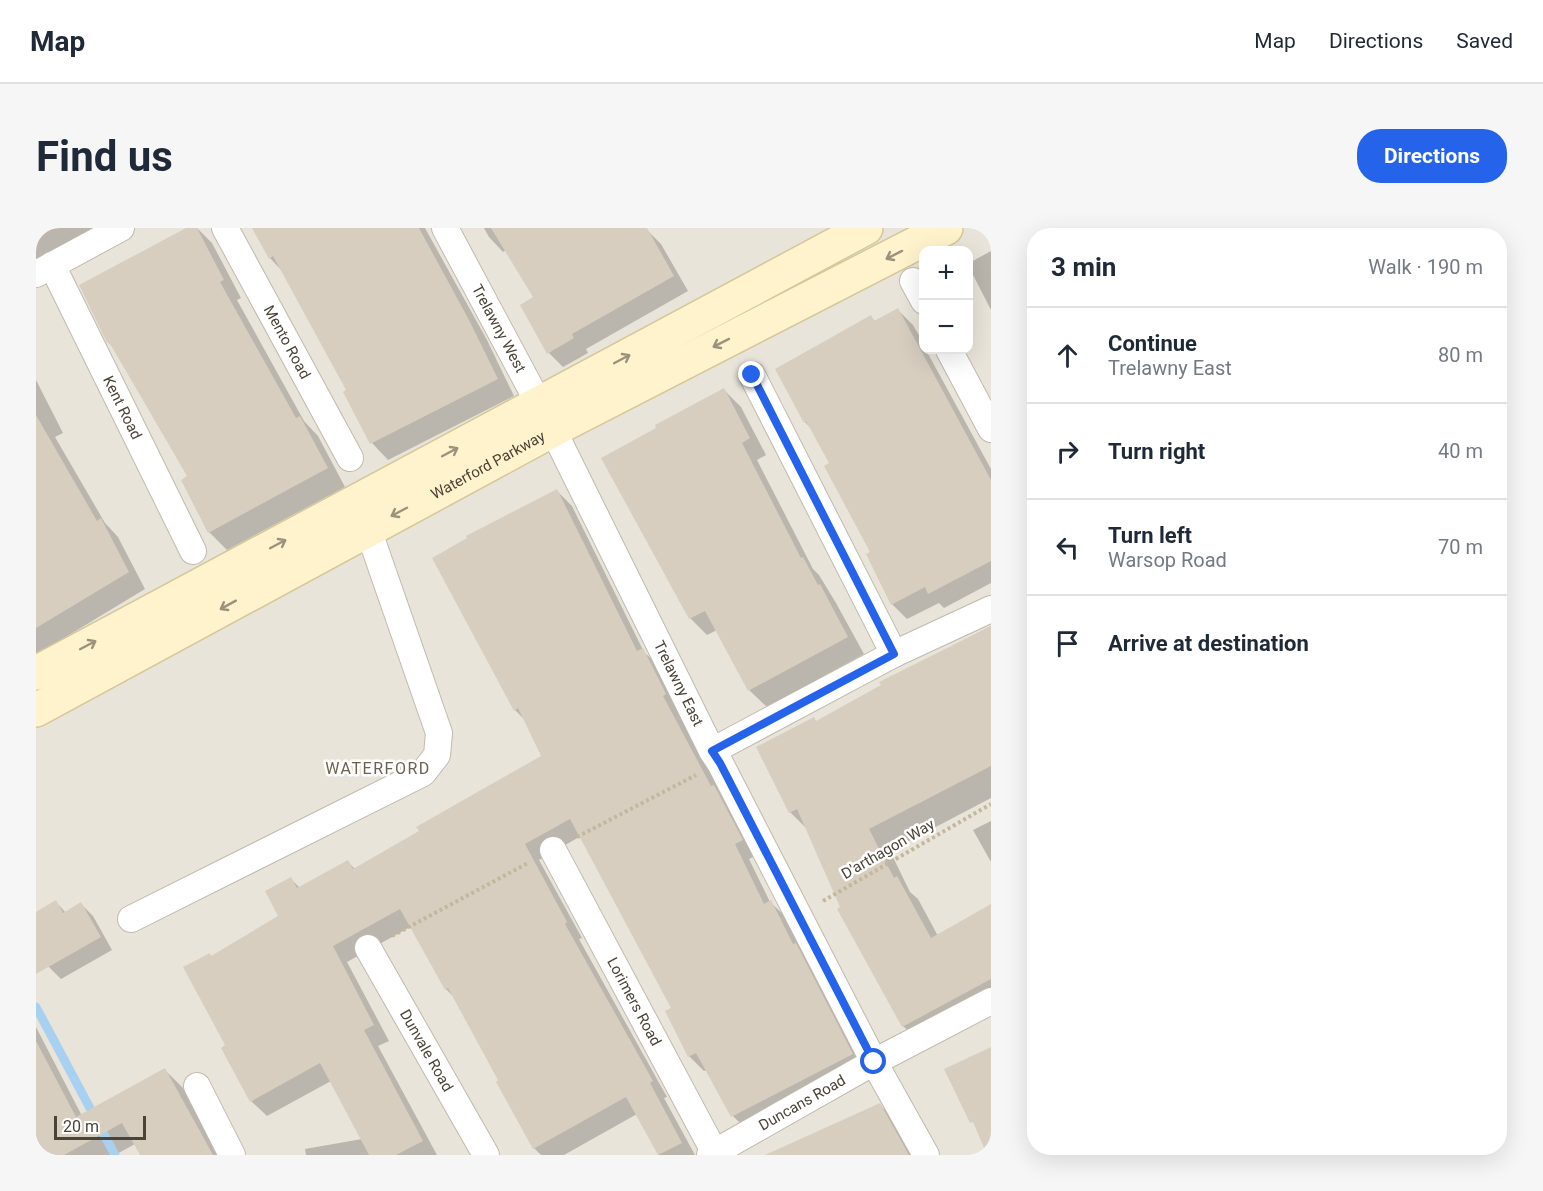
<!DOCTYPE html>
<meta charset="utf-8">
<style>
body{margin:0;font-family:Roboto,sans-serif;background:#f6f6f7;color:#1f2937}
.controls{position:absolute;right:18px;top:18px;display:grid;overflow:hidden;border-radius:12px;box-shadow:0 6px 24px #0002}
.controls button{width:54px;height:54px;display:grid;place-items:center;padding:0;border:0;border-bottom:2px solid #e0e1e3;background:#fff;color:#1f2937;font:30px sans-serif}
.scale{position:absolute;left:18px;bottom:15px;width:92px;box-sizing:border-box;padding-left:6px;border:3px solid #4a4338;border-top:0;font-size:16px;line-height:21px;white-space:nowrap;color:#4a4338;-webkit-text-stroke:4px #fff;paint-order:stroke}
.stop{position:absolute;width:18px;height:18px;margin:-14px;border:4px solid #2563eb;border-radius:50%;background:#fff}
.stop.end{background:#2563eb;border-color:#fff;box-shadow:0 2px 6px #0008}
.list{margin:0;padding:0;list-style:none}
h2{display:flex;justify-content:space-between;align-items:center;height:78px;margin:0;padding:0 24px;font-size:26px}
h2 small{font-size:20px;font-weight:400;color:#747a83}
.list li{display:grid;grid-template-columns:39px 1fr auto;gap:18px;align-items:center;box-sizing:border-box;height:96px;padding:0 24px;border-top:2px solid #e0e1e3}
.list b{display:block;font-size:22px;white-space:nowrap}
.list p{margin:0;font-size:20px;white-space:nowrap;color:#747a83}
.list em{font-size:20px;font-style:normal;color:#747a83}
.icon{flex:none;width:33px;height:33px;fill:none;stroke:currentColor;stroke-width:2;stroke-linecap:round;stroke-linejoin:round}
.map{position:relative;flex:none;width:955px;height:927px;overflow:hidden;border-radius:24px}
header{display:flex;align-items:center;gap:36px;box-sizing:border-box;height:84px;padding:0 30px;background:#fff;border-bottom:2px solid #e0e1e3}
header strong{font-size:28px}
nav{display:flex;gap:33px;margin-inline-start:auto;font-size:21px}
.intro{display:flex;align-items:center;justify-content:space-between;box-sizing:border-box;height:144px;padding:0 36px}
h1{margin:0;font-size:42px}
.button{padding:15px 27px;border-radius:24px;background:#2563eb;color:#fff;font-size:21px;font-weight:700}
main{display:flex;gap:36px;padding:0 36px}
aside{flex:1;background:#fff;border-radius:24px;box-shadow:0 6px 24px #0002}
.map>svg:first-child{display:block}
.residential{fill:#e9e4d9;fill-rule:evenodd}
.shadow{fill:#0003}
.lines{fill:none;stroke-linecap:round;stroke-linejoin:round}
.stream{stroke:#a8d1f1;stroke-width:9}
.building{fill:#d7cec0}
.street-casing{stroke:#c1baad;stroke-width:28}
.secondary-casing{stroke:#d5c79a;stroke-width:36}
.path{stroke:#c3b79e;stroke-width:4;stroke-dasharray:3 3;stroke-linecap:butt}
.street{stroke:#fff;stroke-width:26}
.secondary{stroke:#fef3cc;stroke-width:33}
.oneway{stroke:#9b927b}
.route{stroke:#2563eb;stroke-width:8}
.labels{text-anchor:middle;dominant-baseline:central;stroke-width:5;stroke-linejoin:round;paint-order:stroke}
.street-label{font-size:15px;fill:#4a4338;stroke:#fff}
.neighbourhood-label{font-size:16px;letter-spacing:1.5px;fill:#6c614f;stroke:#fff}
</style>
<header>
<strong>Map</strong>
<nav><a>Map</a><a>Directions</a><a>Saved</a></nav>
</header>
<div class="intro"><h1>Find us</h1><a class="button">Directions</a></div>
<main>
<div class="map">
<svg width="955" height="927" viewBox="0 0 955 927">
<rect width="100%" height="100%" fill="#f5f2eb"/>
<path class="residential" d="M0,0H955V927H0ZM888,22H933V122H888Z"/>
<g class="shadow">
<polygon points="0,0 83,0 0,48"/>
<polygon points="153,0 161,0 176,15 205,70 201,72 268,193 282,208 309,259 191,322 173,304 153,249 77,119 72,114"/>
<polygon points="217,0 389,0 451,112 478,168 352,232 336,215 312,163 247,44 234,30"/>
<polygon points="448,0 610,1 625,16 652,63 550,121 552,125 527,139 513,125 499,70 470,22 467,24 453,9"/>
<polygon points="955,23 955,82 933,39 933,35"/>
<polygon points="862,82 877,97 888,116 888,122 890,122 955,241 955,355 908,380 903,375 871,391 856,376 836,325 795,236 776,201 769,194 835,89 840,94"/>
<polygon points="0,152 27,205 19,209 69,295 82,309 109,361 0,427"/>
<polygon points="688,162 705,179 730,227 721,232 777,341 783,347 800,375 828,426 731,479 714,463 681,402 671,407 654,390"/>
<polygon points="520,262 536,278 608,424 622,437 644,482 641,483 685,565 693,574 721,627 713,631 734,674 750,689 831,842 712,903 697,888 671,842 668,843 653,828 637,781 545,608 503,632 546,710 543,711 631,869 628,870 659,927 623,927 601,886 528,927 505,927 498,920 420,771 410,761 376,698 311,734 353,813 342,818 401,927 270,927 269,921 326,911 295,853 231,888 215,873 191,818 176,729 244,688 255,651 264,660 312,634 319,641 385,604 507,528 490,493 479,482"/>
<polygon points="955,398 955,570 854,623 874,664 882,671 902,708 955,678 955,783 889,819 867,798 806,680 772,602 754,584 781,495 847,458 845,455"/>
<polygon points="955,593 955,634 937,602"/>
<polygon points="20,674 30,685 45,676 57,688 76,722 25,751 13,739 0,716 0,685"/>
<polygon points="0,799 46,888 129,842 147,860 184,927 105,927 99,916 79,927 0,927"/>
<polygon points="844,877 864,897 880,927 733,927"/>
</g>
<g class="lines">
<polyline class="stream" points="0,779 79,927"/>
</g>
<g class="building">
<polygon points="150,0 161,0 188,52 184,54 260,190 264,188 292,240 172,305 145,252 151,248 73,114 71,115 43,57"/>
<polygon points="216,0 383,0 434,94 462,151 334,216 307,164 310,162 237,28 233,31"/>
<polygon points="455,0 611,0 638,48 536,106 538,110 511,126 484,77 497,69"/>
<polygon points="862,80 955,252 955,333 892,366 889,359 855,377 830,326 834,324 788,238 793,235 770,193 768,195 739,141 835,87 838,93"/>
<polygon points="688,160 714,210 706,215 765,330 767,329 782,357 784,356 812,409 712,463 669,383 653,391 565,230 620,200 619,197"/>
<polygon points="0,187 61,293 65,290 93,344 0,400"/>
<polygon points="521,261 601,423 607,420 630,466 627,468 675,558 678,557 707,612 699,616 728,676 735,672 757,716 760,715 817,826 695,889 660,825 652,829 629,783 635,780 534,591 489,616 531,694 529,696 617,853 614,855 646,915 622,927 590,869 497,921 460,854 462,852 412,760 409,762 364,681 297,718 338,797 328,802 387,913 360,927 333,927 284,835 214,874 185,820 189,817 147,739 174,725 175,728 242,688 229,663 255,649 261,660 312,632 317,641 383,603 380,599 505,528 482,480 478,483 396,330 431,310 430,308"/>
<polygon points="955,398 955,538 833,601 858,650 861,648 895,710 955,676 955,751 866,799 801,681 804,679 761,581 753,585 720,519 778,489 780,493 845,457 843,454"/>
<polygon points="20,672 27,685 45,674 65,709 0,746 0,684"/>
<polygon points="0,813 40,889 129,840 177,927 104,927 86,895 28,927 0,927"/>
<polygon points="955,819 955,927 951,927 937,894 934,895 908,841"/>
<polygon points="844,875 873,927 729,927"/>
</g>
<g class="lines">
<g class="street-casing">
<g id="street">
<path id="s1" d="M189,0L314,230"/>
<path id="s2" d="M409,0L517,202L676,523L684,535L838,834L890,927"/>
<path id="s3" d="M16,37L157,323"/>
<polyline points="0,46 85,0"/>
<polyline points="877,53 888,73"/>
<polyline points="913,122 955,201"/>
<polyline points="716,147 858,426"/>
<polyline points="676,523 858,426 955,381"/>
<path id="s4" d="M517,622L680,927"/>
<polyline points="95,691 387,545 401,527 403,505 332,301"/>
<path id="s5" d="M332,720L450,927"/>
<polyline points="161,858 196,927"/>
<path id="s6" d="M674,927L838,834L955,773"/>
</g>
</g>
<g class="secondary-casing">
<g id="secondary">
<polyline points="0,445 830,0"/>
<path id="s7" d="M0,482L517,202L910,0"/>
</g>
</g>
<g class="path">
<polyline points="541,609 660,547"/>
<polyline points="787,673 955,576"/>
<polyline points="356,708 492,635"/>
</g>
<use href="#street" class="street"/>
<use href="#secondary" class="secondary"/>
</g>
<defs><path id="oneway-shaft" d="M-6 0H5M1.5-3L5.5 0L1.5 3" fill="none" stroke-width="1.6" stroke-linecap="round" stroke-linejoin="round" transform="scale(1.5)"/></defs>
<g class="oneway">
<use href="#oneway-shaft" transform="translate(858 27) rotate(153)"/>
<use href="#oneway-shaft" transform="translate(685 115) rotate(153)"/>
<use href="#oneway-shaft" transform="translate(586 131) rotate(-28)"/>
<use href="#oneway-shaft" transform="translate(414 224) rotate(-28)"/>
<use href="#oneway-shaft" transform="translate(363 284) rotate(152)"/>
<use href="#oneway-shaft" transform="translate(242 316) rotate(-28)"/>
<use href="#oneway-shaft" transform="translate(192 377) rotate(151)"/>
<use href="#oneway-shaft" transform="translate(52 417) rotate(-28)"/>
</g>
<g class="lines">
<polyline class="route" points="716,147 858,426 676,523 684,535 838,834"/>
</g>
<g class="labels">
<g class="street-label">
<text stroke="none"><textPath href="#s2" startOffset="114">Trelawny West</textPath></text>
<text stroke="none"><textPath href="#s1" startOffset="130">Mento Road</textPath></text>
<text stroke="none"><textPath href="#s3" startOffset="159">Kent Road</textPath></text>
<text stroke="none"><textPath href="#s7" startOffset="514">Waterford Parkway</textPath></text>
<text stroke="none"><textPath href="#s2" startOffset="512">Trelawny East</textPath></text>
<text transform="translate(852 621) rotate(-30)">D'arthagon Way</text>
<text stroke="none"><textPath href="#s4" startOffset="172">Lorimers Road</textPath></text>
<text stroke="none"><textPath href="#s5" startOffset="118">Dunvale Road</textPath></text>
<text stroke="none"><textPath href="#s6" startOffset="106">Duncans Road</textPath></text>
</g>
<g class="neighbourhood-label">
<text x="342" y="540">WATERFORD</text>
</g>
</g>
</svg>
<div class="controls">
<button>+</button>
<button>−</button>
</div>
<div class="scale">20 m</div>
<div class="stop" style="left:838px;top:834px"></div>
<div class="stop end" style="left:716px;top:147px"></div>
</div>
<aside>
<h2>3 min<small>Walk · 190 m</small></h2>
<ul class="list">
<li><svg class="icon" aria-label="ahead" viewBox="0 0 24 24"><path d="M12 20V5M6 11l6-6 6 6"/></svg><div><b>Continue</b><p>Trelawny East</p></div><em>80 m</em></li>
<li><svg class="icon" aria-label="right" viewBox="0 0 24 24"><path d="M7 20v-9h11M14 6l5 5-5 5"/></svg><div><b>Turn right</b></div><em>40 m</em></li>
<li><svg class="icon" aria-label="left" viewBox="0 0 24 24"><path d="M17 20v-9H6M10 6l-5 5 5 5"/></svg><div><b>Turn left</b><p>Warsop Road</p></div><em>70 m</em></li>
<li><svg class="icon" aria-label="arrive" viewBox="0 0 24 24"><path d="M6 21V4h12l-3 4 3 4H6"/></svg><div><b>Arrive at destination</b></div></li>
</ul>
</aside>
</main>
